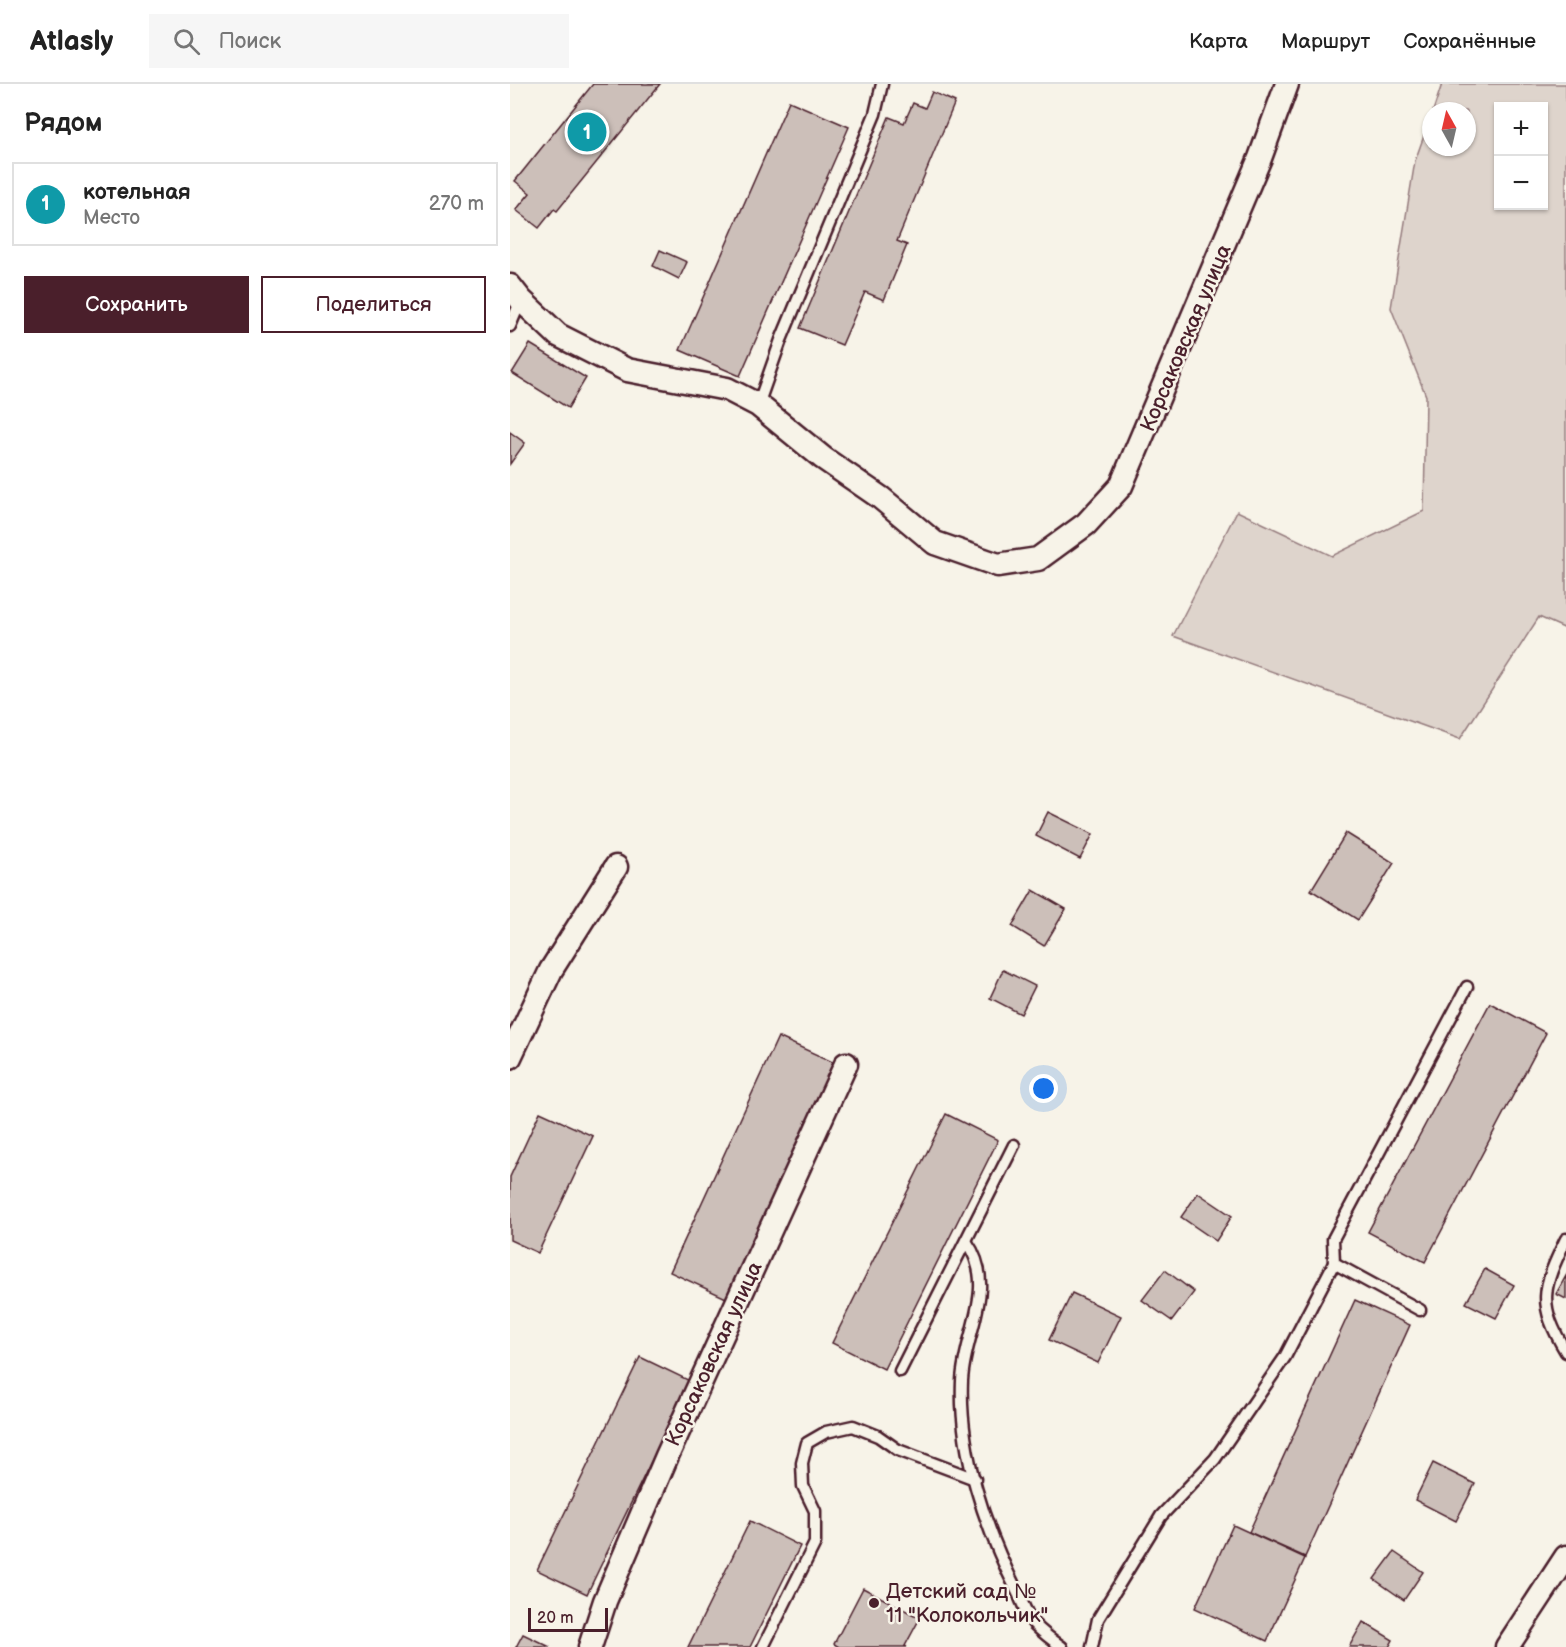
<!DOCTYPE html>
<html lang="ru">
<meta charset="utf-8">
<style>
body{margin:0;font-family:"Balsamiq Sans",sans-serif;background:#f6f6f6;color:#222}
.controls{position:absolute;right:18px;top:18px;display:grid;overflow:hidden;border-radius:0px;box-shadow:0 2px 4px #0004}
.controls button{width:54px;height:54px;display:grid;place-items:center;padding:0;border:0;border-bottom:2px solid #e0e0e0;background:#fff;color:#222;font:30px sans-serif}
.compass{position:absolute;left:912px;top:18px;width:54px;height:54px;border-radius:50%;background:#fff;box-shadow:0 2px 4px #0004;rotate:352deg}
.scale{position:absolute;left:18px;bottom:15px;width:80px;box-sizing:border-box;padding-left:6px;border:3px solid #4a1f2b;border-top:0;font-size:16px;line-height:21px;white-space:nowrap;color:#4a1f2b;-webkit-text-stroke:4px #f7f3e8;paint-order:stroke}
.you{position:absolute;left:534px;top:1005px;width:21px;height:21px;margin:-15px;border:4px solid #fff;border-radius:50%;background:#1a73e8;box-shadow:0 0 0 9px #1a73e833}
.badge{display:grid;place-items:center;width:39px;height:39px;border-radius:50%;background:#4a1f2b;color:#fff;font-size:20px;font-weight:700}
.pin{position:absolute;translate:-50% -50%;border:3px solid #fff;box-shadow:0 2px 6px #0006}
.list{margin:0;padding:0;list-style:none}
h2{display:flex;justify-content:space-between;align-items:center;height:78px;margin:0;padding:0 24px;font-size:26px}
h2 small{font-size:20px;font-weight:400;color:#767676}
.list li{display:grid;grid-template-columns:39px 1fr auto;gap:18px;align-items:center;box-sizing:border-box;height:84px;margin:0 12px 12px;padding:0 12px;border:2px solid #e0e0e0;border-radius:0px}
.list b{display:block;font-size:22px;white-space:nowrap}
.list p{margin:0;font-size:20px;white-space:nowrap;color:#767676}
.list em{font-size:20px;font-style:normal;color:#767676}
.actions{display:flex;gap:12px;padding:18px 24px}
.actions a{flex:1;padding:14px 0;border:2px solid #4a1f2b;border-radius:0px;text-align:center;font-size:21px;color:#4a1f2b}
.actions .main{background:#4a1f2b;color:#fff}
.icon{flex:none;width:33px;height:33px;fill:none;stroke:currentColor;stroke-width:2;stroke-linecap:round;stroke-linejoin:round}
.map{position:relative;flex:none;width:1056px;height:1563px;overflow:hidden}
header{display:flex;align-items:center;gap:36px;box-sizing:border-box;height:84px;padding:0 30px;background:#fff;border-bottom:2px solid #e0e0e0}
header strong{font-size:28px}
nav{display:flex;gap:33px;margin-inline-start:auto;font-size:21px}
.search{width:420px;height:54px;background:#f6f6f6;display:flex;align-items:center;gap:15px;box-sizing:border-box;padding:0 21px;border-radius:0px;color:#767676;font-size:22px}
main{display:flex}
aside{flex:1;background:#fff}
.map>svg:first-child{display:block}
.green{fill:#ded4cc;stroke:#947a7c;stroke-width:1.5;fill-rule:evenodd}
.building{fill:#ccbfb9;stroke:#4a1f2b;stroke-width:1.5}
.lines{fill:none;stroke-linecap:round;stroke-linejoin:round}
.service-casing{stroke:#4a1f2b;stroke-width:15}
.minor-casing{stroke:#4a1f2b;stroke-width:27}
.service{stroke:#f7f3e8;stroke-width:10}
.minor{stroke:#f7f3e8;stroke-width:22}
.poi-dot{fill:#4a1f2b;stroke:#f7f3e8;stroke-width:2}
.labels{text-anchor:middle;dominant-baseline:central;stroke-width:5;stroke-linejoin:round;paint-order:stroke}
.street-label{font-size:21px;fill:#4a1f2b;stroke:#f7f3e8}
.poi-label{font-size:21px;fill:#4a1f2b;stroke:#f7f3e8;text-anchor:start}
</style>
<header>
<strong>Atlasly</strong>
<div class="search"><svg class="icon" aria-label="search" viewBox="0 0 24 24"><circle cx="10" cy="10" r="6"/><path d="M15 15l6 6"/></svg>Поиск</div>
<nav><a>Карта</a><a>Маршрут</a><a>Сохранённые</a></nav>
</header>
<main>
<aside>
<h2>Рядом<small></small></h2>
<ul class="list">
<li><span class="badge" style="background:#0f9aa8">1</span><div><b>котельная</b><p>Место</p></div><em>270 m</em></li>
</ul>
<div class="actions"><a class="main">Сохранить</a><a>Поделиться</a></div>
</aside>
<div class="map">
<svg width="1056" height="1563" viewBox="0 0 1056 1563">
<rect width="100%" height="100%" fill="#f7f3e8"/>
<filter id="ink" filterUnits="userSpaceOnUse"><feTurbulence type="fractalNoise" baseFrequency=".0167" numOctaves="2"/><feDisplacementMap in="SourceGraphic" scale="12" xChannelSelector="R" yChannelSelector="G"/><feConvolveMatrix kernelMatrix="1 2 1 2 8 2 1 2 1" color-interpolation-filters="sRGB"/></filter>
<g filter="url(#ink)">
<path class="green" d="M932,0H1056V545L1029,533L950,655L663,552L727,427L822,472L914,427L916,312L881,224L905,77L921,32V63H957V27H923ZM988,22H1034V122H988Z"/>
<g class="building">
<polygon points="83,0 150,0 47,127 44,125 29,144 6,126 20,109 5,97"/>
<polygon points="422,8 445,18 387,157 397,161 374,216 355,208 332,261 290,244 379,33 394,39 403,19 415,24"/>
<polygon points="279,17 339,43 230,292 170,266"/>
<polygon points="150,166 177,178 169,195 143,182"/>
<polygon points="20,260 76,294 58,324 2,289"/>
<polygon points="0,348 15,359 0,380"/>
<polygon points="538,728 583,750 570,775 526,752"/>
<polygon points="836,749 884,779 848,836 801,806"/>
<polygon points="523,806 556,825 534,862 502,842"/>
<polygon points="493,886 525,902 511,930 480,914"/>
<polygon points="980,919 1036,949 915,1178 858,1148"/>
<polygon points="268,953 325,979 216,1214 160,1188"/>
<polygon points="30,1028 83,1052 28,1169 0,1156 0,1093"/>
<polygon points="436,1030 488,1056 374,1285 322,1259"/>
<polygon points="688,1109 722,1132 706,1157 671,1133"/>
<polygon points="975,1185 1004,1201 986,1234 956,1219"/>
<polygon points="655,1186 684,1208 662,1237 632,1216"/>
<polygon points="1056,1192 1056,1215 1046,1210"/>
<polygon points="562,1209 611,1232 588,1279 539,1256"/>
<polygon points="845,1216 900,1241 795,1473 739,1448"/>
<polygon points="130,1273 180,1297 77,1510 27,1486"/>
<polygon points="923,1379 965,1400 946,1437 905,1416"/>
<polygon points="240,1437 290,1462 240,1563 178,1563"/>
<polygon points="723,1441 795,1474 757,1557 685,1524"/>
<polygon points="884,1468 913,1488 894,1516 864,1495"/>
<polygon points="353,1504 410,1534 395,1562 397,1563 329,1563 324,1560"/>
<polygon points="853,1538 883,1556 879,1563 839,1563"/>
<polygon points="13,1550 40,1563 6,1563"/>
</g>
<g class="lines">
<g class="service-casing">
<g id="service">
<polyline points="0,242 11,216"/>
<polyline points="248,321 271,256 365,30 372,0"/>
<path d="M1056,1155C1032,1205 1027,1219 1056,1268"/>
<path d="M456,1157C489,1203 454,1248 452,1297C449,1368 475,1444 507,1507C512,1517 516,1531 524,1540C532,1548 542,1556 552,1563"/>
<polyline points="824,1179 823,1155 957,903"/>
<polyline points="390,1287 504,1061"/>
<polyline points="253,1563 305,1459 305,1427 293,1402 292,1379 297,1359 316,1348 343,1342 368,1352 388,1366 465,1395"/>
<polyline points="582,1563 588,1535 651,1432 705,1375 775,1273 824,1179 910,1226"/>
</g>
</g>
<g class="minor-casing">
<g id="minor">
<polyline points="0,202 11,216 48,251 117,286 217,305 248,321 313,374 371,414 425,459 488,481 528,475 576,440 611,402 750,74 777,0"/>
<polyline points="0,973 41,886 106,783"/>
<polyline points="80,1563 95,1517 157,1372 336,980"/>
<polyline points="997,1563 1056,1473"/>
</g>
</g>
<use href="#service" class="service"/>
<use href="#minor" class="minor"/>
</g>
</g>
<circle class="poi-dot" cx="364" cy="1519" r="6"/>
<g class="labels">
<g class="street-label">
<text transform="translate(676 254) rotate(-67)">Корсаковская улица</text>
<text transform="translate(204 1270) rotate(-65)">Корсаковская улица</text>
</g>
<g class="poi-label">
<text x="376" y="1507">Детский сад №<tspan x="376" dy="24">11 "Колокольчик"</tspan></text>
</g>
</g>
</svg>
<div class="controls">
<button>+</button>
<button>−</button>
</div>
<svg class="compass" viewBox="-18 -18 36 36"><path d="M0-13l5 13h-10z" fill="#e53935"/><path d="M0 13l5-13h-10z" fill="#767676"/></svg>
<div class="scale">20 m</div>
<div class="you"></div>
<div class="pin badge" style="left:77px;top:48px;background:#0f9aa8">1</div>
</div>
</main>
